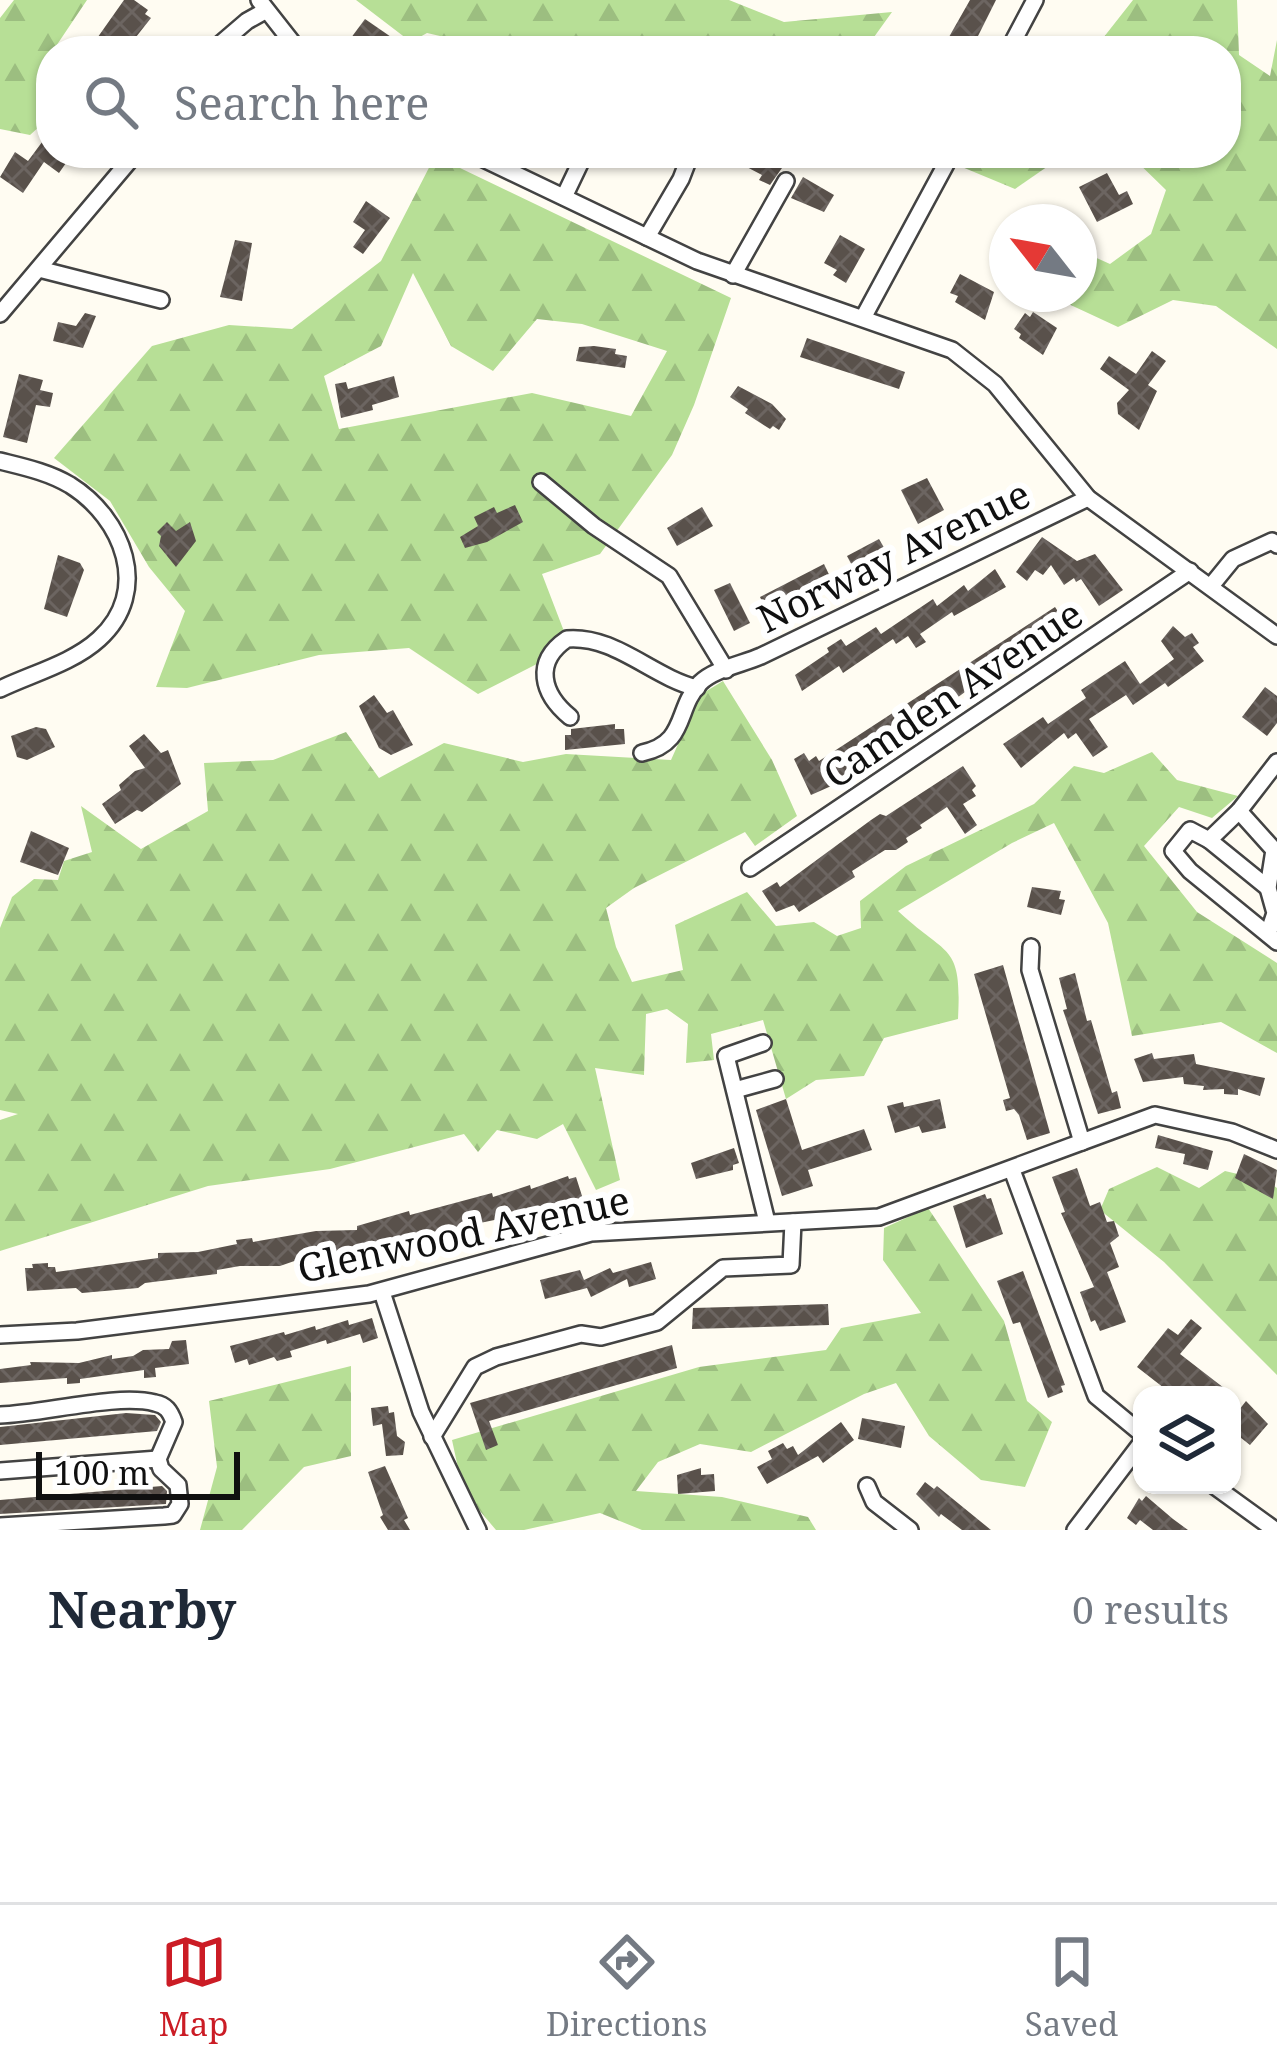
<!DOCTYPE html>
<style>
body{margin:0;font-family:"Noto Serif",serif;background:#f6f6f7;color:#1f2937}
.controls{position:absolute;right:36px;bottom:36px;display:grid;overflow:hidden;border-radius:24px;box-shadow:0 3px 9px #0004}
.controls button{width:108px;height:108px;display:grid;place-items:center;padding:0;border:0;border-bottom:3px solid #e0e1e3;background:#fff;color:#1f2937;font:60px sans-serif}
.compass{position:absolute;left:989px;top:204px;width:108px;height:108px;border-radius:50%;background:#fff;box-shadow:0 3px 9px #0004;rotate:301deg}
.scale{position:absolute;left:36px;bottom:30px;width:204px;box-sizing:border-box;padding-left:12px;border:6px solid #101010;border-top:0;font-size:33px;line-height:42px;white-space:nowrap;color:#101010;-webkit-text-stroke:9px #fff;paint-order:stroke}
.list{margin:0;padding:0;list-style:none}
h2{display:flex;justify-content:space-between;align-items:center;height:156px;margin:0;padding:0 48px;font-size:51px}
h2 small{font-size:39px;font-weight:400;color:#747a83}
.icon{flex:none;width:66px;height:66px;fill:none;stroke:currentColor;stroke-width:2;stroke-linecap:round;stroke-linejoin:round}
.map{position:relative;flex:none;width:1277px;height:1530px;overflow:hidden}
.search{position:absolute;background:#fff;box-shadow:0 3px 9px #0004;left:36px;right:36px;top:36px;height:132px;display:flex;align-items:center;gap:30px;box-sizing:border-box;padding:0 42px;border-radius:48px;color:#747a83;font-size:45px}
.sheet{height:372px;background:#fff}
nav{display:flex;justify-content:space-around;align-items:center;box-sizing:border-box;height:168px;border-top:3px solid #e0e1e3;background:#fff;font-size:33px;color:#747a83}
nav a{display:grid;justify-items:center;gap:6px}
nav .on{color:#cb1c25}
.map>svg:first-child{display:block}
.forest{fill:url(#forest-firs);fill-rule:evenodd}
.building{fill:url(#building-cross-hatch)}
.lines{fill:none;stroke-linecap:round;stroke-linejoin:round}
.minor-casing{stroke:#434343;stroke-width:20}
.minor{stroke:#fff;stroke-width:15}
.labels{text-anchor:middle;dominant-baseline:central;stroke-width:12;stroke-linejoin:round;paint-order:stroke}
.street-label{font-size:39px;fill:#101010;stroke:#fff}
</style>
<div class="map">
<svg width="1277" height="1530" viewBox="0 0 1277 1530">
<defs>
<pattern id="forest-firs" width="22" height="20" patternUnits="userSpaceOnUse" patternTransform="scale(3)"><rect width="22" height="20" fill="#b7df96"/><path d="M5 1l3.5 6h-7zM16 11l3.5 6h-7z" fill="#9cbe80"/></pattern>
<pattern id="building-cross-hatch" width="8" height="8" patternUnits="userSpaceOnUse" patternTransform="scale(3)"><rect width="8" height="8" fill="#59514b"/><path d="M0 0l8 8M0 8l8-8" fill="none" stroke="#6c6561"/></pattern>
</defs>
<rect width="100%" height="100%" fill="#fffcf2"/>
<g class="forest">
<polygon points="14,0 87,0 40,70 51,87 51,116 30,135 0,129 0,18"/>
<polygon points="356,0 729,0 784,22 892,12 864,51 505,51 427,33 411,42"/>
<polygon points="1133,0 1237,0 1239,55 1270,76 1277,40 1277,349 1216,306 1173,300 1118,327 1047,294 1079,294 1079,250 1110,264 1151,234 1166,190 1128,153 1226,153 1226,51 1107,51 1096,47"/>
<polygon points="970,153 1067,153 1015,189 962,167"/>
<path d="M435,156L731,298L694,405L672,455L600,554L542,574L570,647L478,694L409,648L319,655L187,688L156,687L185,611L149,567L110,501L54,458L152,346L229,325L292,329L381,261ZM413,273L451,346L493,371L537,319L582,324L667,351L631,416L532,393L339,429L324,376L381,346Z"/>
<path d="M723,681L772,760L797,816L755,846L745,832L634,888L606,908L616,947L632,982L683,970L675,925L747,892L776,926L814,922L837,936L861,928L860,901L906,866L1034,804L1074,766L1104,773L1152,752L1177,780L1238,796L1212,818L1179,807L1144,846L1197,912L1277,963V1053L1221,1022L1132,1036L1108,923L1054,823L1012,843L898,911C948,958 962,942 958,1019L884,1038L864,1076L816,1080L786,1099L763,1020L711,1034L714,1060L686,1063L688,1024L667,1009L646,1014L644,1075L595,1068L620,1180L596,1190L563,1124L537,1139L497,1130L478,1152L464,1134L330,1169L208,1186L0,1251V1120L18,1114L0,1110V928L12,897L34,879L58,880L64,861L92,852L81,806L141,849L208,811L204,763L273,760L346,732L379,778L444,743L523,762L566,754L671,760L700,695Z"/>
<polygon points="1157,1167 1199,1188 1225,1171 1267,1181 1277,1188 1277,1375 1164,1262 1100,1210 1109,1189"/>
<polygon points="928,1208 1004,1321 1027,1401 1052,1422 1025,1487 981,1480 929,1436 896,1383 864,1394 751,1452 700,1444 658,1462 636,1491 722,1497 808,1517 816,1530 642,1530 600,1513 524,1530 496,1530 463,1491 452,1440 699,1367 826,1350 841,1328 921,1313 883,1260 884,1228"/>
<polygon points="351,1366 351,1456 304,1467 242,1530 200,1530 217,1467 209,1401"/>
</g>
<g class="building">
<polygon points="124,0 134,0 148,10 145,14 151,18 125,51 88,51"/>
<polygon points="970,0 996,0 974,44 986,51 941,51"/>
<polygon points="365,19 394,39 410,51 351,51 345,46"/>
<polygon points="51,130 51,153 73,153 59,173 44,162 23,193 0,177 15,152 28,161"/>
<polygon points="720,153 753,153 782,168 770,185 759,180 762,175"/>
<polygon points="1107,173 1119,195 1127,191 1133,204 1097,222 1079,187"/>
<polygon points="803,177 834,195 824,212 791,198"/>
<polygon points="366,201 390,218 363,254 353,247 365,230 353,222"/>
<polygon points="840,235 865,249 846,283 833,275 837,270 824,263"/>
<polygon points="235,240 252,243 242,301 220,297"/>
<polygon points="960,274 994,292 985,320 955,302 958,296 950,293"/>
<polygon points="1033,312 1057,328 1043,355 1019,338 1021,334 1014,329 1025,313 1030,317"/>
<polygon points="85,313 96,316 83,348 53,341 58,322 76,326"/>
<polygon points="807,338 905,372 899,389 800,357"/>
<polygon points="594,346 616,349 615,354 627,356 625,368 576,361 579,347"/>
<polygon points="1152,351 1166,361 1148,385 1157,391 1139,430 1118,414 1117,403 1129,390 1100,369 1109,356 1136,374"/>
<polygon points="19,374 43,380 40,390 53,393 50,407 36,405 27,443 3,437"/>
<polygon points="394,376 399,397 372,405 373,410 341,418 335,384 346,382 348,389"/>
<polygon points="738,386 772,404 786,419 779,430 773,426 770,429 745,413 748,409 730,397"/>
<polygon points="927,478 944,510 918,524 901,490"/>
<polygon points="515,505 523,522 487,542 465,548 460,537 478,526 474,517 494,507 497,513"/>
<polygon points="702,507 713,526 677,546 667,528"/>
<polygon points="167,522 176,531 190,522 196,541 176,567 159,546 161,536 157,532"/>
<polygon points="1042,537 1077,561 1095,554 1123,590 1099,606 1081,579 1076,582 1074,578 1064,585 1051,565 1043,575 1035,570 1027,581 1016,572"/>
<polygon points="879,539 890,558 857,575 847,556"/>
<polygon points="58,555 80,563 84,570 67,617 44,609"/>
<polygon points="824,564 834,585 792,599 794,604 769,616 760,597"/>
<polygon points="995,569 1006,587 954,616 952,612 920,634 926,642 916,648 908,636 896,644 893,639 843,673 839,666 802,691 795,675 829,652 827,648 841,639 846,646 876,627 881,634 933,599 937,606 964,585 968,591"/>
<polygon points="730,583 750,623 734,631 714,590"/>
<polygon points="1055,607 1065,622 1030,644 1033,648 1023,655 1020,651 879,756 838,783 811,795 794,759 804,753 809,761 816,756 819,761"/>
<polygon points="1173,626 1185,637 1192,633 1199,643 1193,647 1204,661 1168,687 1165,683 1133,705 1126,695 1089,719 1108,747 1093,757 1076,733 1068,739 1064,733 1021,768 1003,744 1043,717 1048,724 1086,698 1081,690 1125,661 1140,684 1174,659 1161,641"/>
<polygon points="1265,687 1277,696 1277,723 1267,736 1242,717"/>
<polygon points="374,695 387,713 393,710 413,745 391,755 379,748 359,706"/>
<polygon points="615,724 615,729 624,729 625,744 565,750 565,735 571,735 571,729"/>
<polygon points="36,727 46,729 55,747 27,760 17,757 11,736"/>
<polygon points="144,734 161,753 168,750 181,784 142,812 137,810 115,824 102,804 121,790 119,785 135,771 145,768 129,746"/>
<polygon points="963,766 976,786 972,790 976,796 963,804 977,825 965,834 947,807 920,825 922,828 906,838 908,842 896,850 885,850 852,871 855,877 799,912 794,905 776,912 762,891 777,882 780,887 871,820 880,814 886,816"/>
<polygon points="31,831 69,848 58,875 20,862"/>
<polygon points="1032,887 1061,891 1059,899 1065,900 1061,915 1027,907"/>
<polygon points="1003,965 1050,1133 1027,1140 1019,1115 1014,1109 1006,1111 1003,1100 1010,1098 974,974"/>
<polygon points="1075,973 1087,1021 1091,1020 1112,1093 1117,1091 1121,1108 1098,1114 1063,1010 1067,1009 1059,978"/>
<polygon points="1152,1053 1154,1059 1194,1054 1196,1064 1265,1078 1260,1096 1238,1089 1238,1095 1224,1094 1224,1089 1203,1090 1204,1086 1184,1084 1183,1077 1143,1082 1134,1059"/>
<polygon points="786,1099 802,1150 864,1129 872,1150 808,1170 813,1186 782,1196 756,1110"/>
<polygon points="940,1099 946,1128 922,1133 919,1126 895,1133 887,1106 903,1102 904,1107"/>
<polygon points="1158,1135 1213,1151 1208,1170 1183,1164 1185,1154 1155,1148"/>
<polygon points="734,1148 739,1163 733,1165 733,1170 696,1179 691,1163"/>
<polygon points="1244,1154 1277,1170 1273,1199 1235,1178"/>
<polygon points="1077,1168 1090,1206 1100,1202 1107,1222 1114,1221 1119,1236 1110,1243 1119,1267 1107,1272 1126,1322 1100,1331 1095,1320 1091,1322 1080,1292 1094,1287 1061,1213 1065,1212 1052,1177"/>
<polygon points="568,1176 569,1179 576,1177 583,1199 576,1203 427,1234 377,1252 303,1258 280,1266 240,1266 217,1270 217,1274 145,1283 138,1288 82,1293 76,1288 27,1291 25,1268 33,1268 32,1264 48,1263 48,1267 55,1267 56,1272 158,1258 158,1253 198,1252 237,1244 236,1240 252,1238 253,1242 316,1231 357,1230 357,1226 409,1211 410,1215 492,1193 493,1197 530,1185 531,1189"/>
<polygon points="985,1194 987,1199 991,1198 1003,1234 966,1248 953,1206"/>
<polygon points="651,1262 656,1279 629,1287 627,1279 591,1297 587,1288 545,1299 540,1280 580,1270 584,1280 610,1268 613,1273"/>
<polygon points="1023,1271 1065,1385 1061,1386 1063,1392 1048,1398 1020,1322 1013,1324 997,1281"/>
<polygon points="828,1304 829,1325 692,1329 693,1308"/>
<polygon points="372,1318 378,1338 363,1343 360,1334 327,1344 326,1340 290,1351 292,1357 277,1361 274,1357 249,1365 247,1359 235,1363 230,1346 284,1332 285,1335 315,1326 316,1330 348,1320 349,1325"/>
<polygon points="1191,1319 1202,1328 1180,1354 1233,1395 1173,1395 1137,1367 1168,1328 1178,1335"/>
<polygon points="186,1340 189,1364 155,1368 156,1377 144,1378 144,1370 80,1379 80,1383 67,1384 67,1378 0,1383 0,1369 31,1365 30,1362 79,1363 112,1355 112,1359 133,1356 143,1350 169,1349 172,1341"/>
<polygon points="672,1345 677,1368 489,1421 498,1445 486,1450 470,1403"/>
<polygon points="1246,1401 1268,1424 1250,1445 1236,1434 1239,1431 1232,1425 1232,1419"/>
<polygon points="388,1406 389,1413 394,1412 397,1436 405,1442 403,1455 386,1456 382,1424 373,1426 371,1408"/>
<polygon points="126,1413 155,1415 161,1422 157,1431 0,1445 0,1427"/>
<polygon points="862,1418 905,1426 901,1448 858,1439"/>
<polygon points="841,1422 854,1440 823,1463 818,1456 767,1484 757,1467 772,1459 768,1451 783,1443 787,1449 793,1446 798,1455"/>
<polygon points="385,1466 408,1518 404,1520 410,1530 388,1530 380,1517 383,1515 368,1472"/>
<polygon points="701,1468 701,1475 714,1474 715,1491 678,1494 677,1475"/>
<polygon points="925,1482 934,1489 937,1486 991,1530 962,1530 941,1514 939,1517 916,1494"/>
<polygon points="162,1486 167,1491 166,1504 0,1514 0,1500"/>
<polygon points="1146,1496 1173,1519 1188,1530 1153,1530 1140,1520 1136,1525 1127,1518 1139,1498 1142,1501"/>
</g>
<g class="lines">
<g class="minor-casing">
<g id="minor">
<polyline points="259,0 299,51"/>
<polyline points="212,51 247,21 265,11"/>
<polyline points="1008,51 1035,0"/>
<polyline points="471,153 697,261 952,350 995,384 1088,498 1277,636"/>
<polyline points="564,197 585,153"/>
<polyline points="647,237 681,179 691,153"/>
<polyline points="39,269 161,300"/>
<polyline points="733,275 786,181"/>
<polyline points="0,314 136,153"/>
<polyline points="863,318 952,153"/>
<path d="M0,461C24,467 48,472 70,485C123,518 152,591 99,639C73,663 31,674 0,689"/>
<polyline points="541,482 594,526 669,576 726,670"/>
<polyline points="1211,586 1233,559 1272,541 1277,545"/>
<path d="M570,717C542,694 533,662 567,639C615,635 652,677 697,688"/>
<path d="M642,753C688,743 675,709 700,683C714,669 743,664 761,656L1088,498"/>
<polyline points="1277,762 1239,811 1209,840 1190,830 1173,851 1190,871 1277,942"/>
<polyline points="1239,811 1274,850 1268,888 1275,913 1268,934"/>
<polyline points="1209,840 1268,888"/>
<polyline points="750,868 1190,571"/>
<polyline points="1031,947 1030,970 1082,1142"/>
<polyline points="763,1043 726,1056 767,1222"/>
<polyline points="735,1090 775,1079"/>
<polyline points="1012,1170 1096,1396 1142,1434"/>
<polyline points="382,1292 421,1412 478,1530"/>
<polyline points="0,1335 77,1331 369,1294 591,1233 879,1217 1155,1115 1232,1132 1277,1150"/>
<path d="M0,1415C43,1414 117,1393 155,1403C166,1405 170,1411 174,1422L158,1459L161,1469L178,1485L180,1504L173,1515L164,1516L0,1526"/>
<polyline points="432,1437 475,1367 496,1357 581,1334 601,1337 657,1322 723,1268 791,1265 793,1222"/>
<polyline points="0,1471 158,1459"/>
<polyline points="1213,1485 1275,1530"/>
<polyline points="867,1486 874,1502 910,1530"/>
<polyline points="1075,1530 1142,1442"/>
</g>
</g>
<use href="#minor" class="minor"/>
</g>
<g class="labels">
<g class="street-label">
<text transform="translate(893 555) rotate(-26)">Norway Avenue</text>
<text transform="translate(952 693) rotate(-34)">Camden Avenue</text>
<text transform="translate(463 1233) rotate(-12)">Glenwood Avenue</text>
</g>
</g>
</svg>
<div class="controls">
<button><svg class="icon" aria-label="layers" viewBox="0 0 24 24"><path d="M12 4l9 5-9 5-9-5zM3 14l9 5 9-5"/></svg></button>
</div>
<svg class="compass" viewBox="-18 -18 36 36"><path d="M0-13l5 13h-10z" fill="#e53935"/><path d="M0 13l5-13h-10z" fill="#747a83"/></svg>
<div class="scale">100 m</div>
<div class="search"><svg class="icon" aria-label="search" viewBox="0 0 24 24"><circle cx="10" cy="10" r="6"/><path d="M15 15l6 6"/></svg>Search here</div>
</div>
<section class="sheet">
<h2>Nearby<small>0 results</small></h2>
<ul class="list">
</ul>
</section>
<nav>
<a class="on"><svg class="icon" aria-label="map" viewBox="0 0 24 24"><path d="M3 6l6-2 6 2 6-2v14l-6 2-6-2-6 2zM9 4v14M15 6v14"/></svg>Map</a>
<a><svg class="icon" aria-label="directions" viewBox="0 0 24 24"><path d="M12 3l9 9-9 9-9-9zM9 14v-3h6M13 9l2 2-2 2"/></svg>Directions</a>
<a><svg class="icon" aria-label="saved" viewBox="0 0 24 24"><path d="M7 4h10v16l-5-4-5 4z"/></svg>Saved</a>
</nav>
